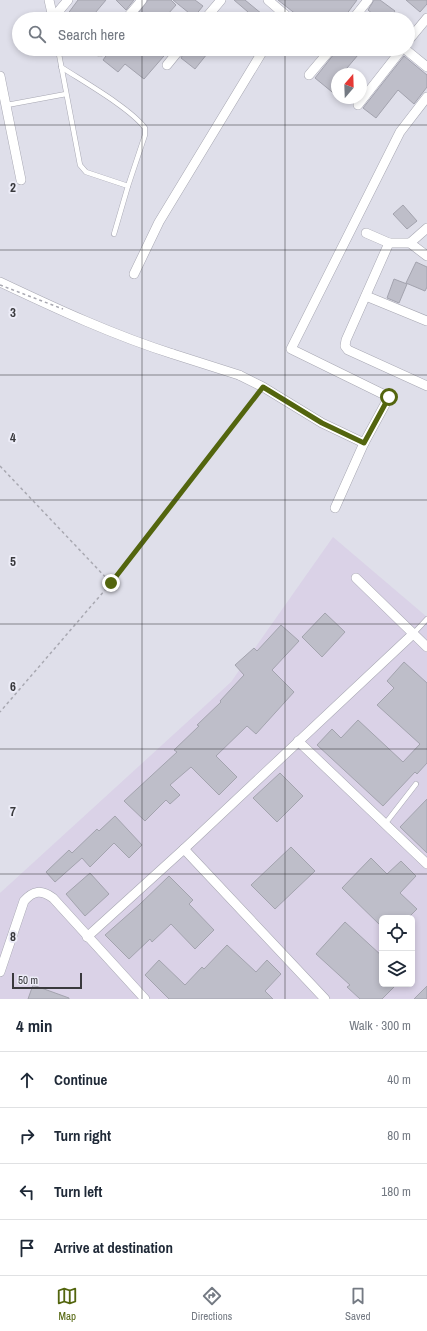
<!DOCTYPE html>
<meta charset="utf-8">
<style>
body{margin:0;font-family:"Archivo Narrow",sans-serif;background:#f2f2f3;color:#1f2937}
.controls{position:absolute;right:12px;bottom:12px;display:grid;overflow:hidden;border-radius:6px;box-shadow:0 2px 6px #0003}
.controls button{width:36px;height:36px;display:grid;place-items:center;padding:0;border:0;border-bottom:1px solid #e0e1e3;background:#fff;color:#1f2937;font:20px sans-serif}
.compass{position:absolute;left:331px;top:68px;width:36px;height:36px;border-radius:50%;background:#fff;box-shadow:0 2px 6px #0003;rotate:19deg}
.scale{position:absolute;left:12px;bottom:10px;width:70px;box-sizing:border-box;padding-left:4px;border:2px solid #39393d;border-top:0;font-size:11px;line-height:14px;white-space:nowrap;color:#39393d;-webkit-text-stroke:3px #ececf7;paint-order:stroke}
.stop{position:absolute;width:12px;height:12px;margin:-9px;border:3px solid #53650e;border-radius:50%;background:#fff}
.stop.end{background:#53650e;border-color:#fff;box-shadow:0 1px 4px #0008}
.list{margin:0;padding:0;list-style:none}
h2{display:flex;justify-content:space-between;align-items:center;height:52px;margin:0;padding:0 16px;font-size:17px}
h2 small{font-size:13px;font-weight:400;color:#747a83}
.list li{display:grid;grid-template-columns:26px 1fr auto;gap:12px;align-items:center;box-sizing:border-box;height:56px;padding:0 16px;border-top:1px solid #e0e1e3}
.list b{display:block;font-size:15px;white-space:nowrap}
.list em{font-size:13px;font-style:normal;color:#747a83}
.icon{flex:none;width:22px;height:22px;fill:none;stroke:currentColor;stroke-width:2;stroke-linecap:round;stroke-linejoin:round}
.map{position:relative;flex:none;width:427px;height:999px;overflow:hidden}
.search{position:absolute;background:#fff;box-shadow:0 2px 6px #0003;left:12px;right:12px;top:12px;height:44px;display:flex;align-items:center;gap:10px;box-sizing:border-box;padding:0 14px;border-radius:22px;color:#747a83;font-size:15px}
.sheet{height:276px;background:#fff}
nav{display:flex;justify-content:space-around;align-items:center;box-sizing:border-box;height:56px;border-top:1px solid #e0e1e3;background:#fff;font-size:11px;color:#747a83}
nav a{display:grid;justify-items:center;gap:2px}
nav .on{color:#53650e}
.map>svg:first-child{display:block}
.industrial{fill:#dad2e7;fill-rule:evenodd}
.building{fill:#bebec9;stroke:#a3a3ae}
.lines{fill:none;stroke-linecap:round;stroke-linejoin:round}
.service-casing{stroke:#a7a7b2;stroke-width:5.5}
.minor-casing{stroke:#a7a7b2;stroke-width:10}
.path{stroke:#a8a8b1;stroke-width:1.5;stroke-dasharray:3 3;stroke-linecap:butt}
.service{stroke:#fff;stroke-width:4.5}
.minor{stroke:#fff;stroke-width:9}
.minor-bridge-casing{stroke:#a7a7b2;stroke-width:10;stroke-linecap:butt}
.path-bridge{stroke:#a8a8b1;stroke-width:1.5;stroke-dasharray:3 3;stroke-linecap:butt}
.minor-bridge{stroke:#fff;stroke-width:9}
.route{stroke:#53650e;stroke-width:5}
.grid{fill:none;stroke:#39393d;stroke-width:1;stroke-opacity:0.55}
.grid-label{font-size:13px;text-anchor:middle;font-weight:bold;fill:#39393d;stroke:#ececf7;stroke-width:4;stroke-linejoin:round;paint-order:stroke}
</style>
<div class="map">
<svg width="427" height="999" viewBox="0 0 427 999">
<rect width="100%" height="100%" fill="#dfdfea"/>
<path class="industrial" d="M333,537L427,617V999H0V893L231,682ZM382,918H412V984H382Z"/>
<g class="building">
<polygon points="78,0 106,0 90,19 64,19"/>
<polygon points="116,0 134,0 126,10"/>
<polygon points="148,0 171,0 176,5 168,14 174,19 139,19 136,16"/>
<polygon points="173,0 195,0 203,6 194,17"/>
<polygon points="234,0 245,0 268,19 242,19 248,12"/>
<polygon points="278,0 357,0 343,19 322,19 317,15 313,19 302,19"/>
<polygon points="374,0 380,0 395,11 389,19 379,19 368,10"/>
<polygon points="406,0 427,0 427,4 420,12"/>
<polygon points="111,49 170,49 144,79 125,64 118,72 103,60"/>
<polygon points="186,49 201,49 207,54 195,69 181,58"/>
<polygon points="338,49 363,49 342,74 337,74 337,96 315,78"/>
<polygon points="404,56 427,75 427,87 414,104 398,90 376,118 363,108"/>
<polygon points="403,205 417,221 407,229 393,214"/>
<polygon points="416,262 427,267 427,287 425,291 406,283"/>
<polygon points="394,279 407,284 399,303 387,298"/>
<polygon points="325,613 345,632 322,657 302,637"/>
<polygon points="281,625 299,641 272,670 294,692 256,734 247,726 216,756 237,777 219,795 191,767 170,785 180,795 170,804 166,800 145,821 124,801 177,752 174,750 199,726 197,725 221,702 220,701 244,675 235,665 254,648 257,651"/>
<polygon points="404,662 427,683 427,763 417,774 415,772 383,806 317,745 332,729 341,738 358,720 403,762 420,744 377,705 394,688 387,681"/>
<polygon points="280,773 303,796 277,822 253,798"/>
<polygon points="427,799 427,853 400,827"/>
<polygon points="115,816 142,845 129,858 114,843 90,867 82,858 55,882 46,872 69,850 72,853 97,829 99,831"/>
<polygon points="291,847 315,871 275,909 251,885"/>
<polygon points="371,858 387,874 401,861 416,876 400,893 417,909 408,918 382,918 382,927 342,888"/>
<polygon points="90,873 109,894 85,916 66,894"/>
<polygon points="169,876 193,900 189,904 214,930 195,949 171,924 152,942 150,939 129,959 105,935 139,905"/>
<polygon points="345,922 382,956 382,984 397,984 382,999 360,999 347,987 350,985 316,954"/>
<polygon points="227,945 256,972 267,960 281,974 265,991 273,999 169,999 145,975 159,960 185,985 202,967 204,969"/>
<polygon points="33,985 69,998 69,999 28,999"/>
<polygon points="427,986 427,999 414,999"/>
</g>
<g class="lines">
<g class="service-casing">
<g id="service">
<polyline points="58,49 80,165 86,172 128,186 114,234"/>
<path d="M61,67C84,82 130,108 145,128V135L128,186"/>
<polyline points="7,105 66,94"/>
<polyline points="413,634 427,619"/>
<polyline points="385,824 416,784"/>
</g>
</g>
<g class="minor-casing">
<g id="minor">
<polyline points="49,0 53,18"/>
<polyline points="268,0 290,19"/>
<polyline points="53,18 68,0"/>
<polyline points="126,19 142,0"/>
<polyline points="205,19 221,0"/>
<polyline points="353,19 368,0"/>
<polyline points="408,41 427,18"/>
<polyline points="405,49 427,67"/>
<polyline points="100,52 103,49"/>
<polyline points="167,65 180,49"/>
<polyline points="309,75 331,49"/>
<polyline points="0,76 21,180"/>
<polyline points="358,105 402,49"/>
<polyline points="366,233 389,243"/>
<polyline points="410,243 427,228"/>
<polyline points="427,256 410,243 389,243 346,340 345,346 348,350 427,386"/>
<polyline points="134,274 159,222 264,49"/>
<path d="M0,282C57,309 113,335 173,354"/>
<polyline points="366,296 427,321"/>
<polyline points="239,375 263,387 322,423 364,443"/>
<polyline points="335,508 364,443 389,397 291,349 400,132 427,97"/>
<polyline points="356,578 427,647"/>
<polyline points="298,741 427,864"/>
<polyline points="184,849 325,999"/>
<polyline points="87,937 184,849 413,634"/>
<path d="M0,972L24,901C33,891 41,889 53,898L145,999"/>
</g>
</g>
<g class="path">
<polyline points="0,466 111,583 0,712"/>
<polyline points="111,583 258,394"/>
</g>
<use href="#service" class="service"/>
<use href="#minor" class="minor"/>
<g class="minor-bridge-casing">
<polyline id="minor-bridge" points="173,354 239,375"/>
</g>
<polyline class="path-bridge" points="0,285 63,309"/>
<use href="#minor-bridge" class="minor-bridge"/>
</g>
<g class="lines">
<polyline class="route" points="111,583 263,387 322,423 364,443 389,397"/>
</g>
<path class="grid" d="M142,0V19M285,0V19M142,49V999M285,49V999M0,125H427M0,250H427M0,375H427M0,500H427M0,624H427M0,749H427M0,874H427"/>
<g class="grid-label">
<text x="13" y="192">2</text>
<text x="13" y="317">3</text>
<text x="13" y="442">4</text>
<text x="13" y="566">5</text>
<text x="13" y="691">6</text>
<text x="13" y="816">7</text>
<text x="13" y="941">8</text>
</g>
</svg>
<div class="controls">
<button><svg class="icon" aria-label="locate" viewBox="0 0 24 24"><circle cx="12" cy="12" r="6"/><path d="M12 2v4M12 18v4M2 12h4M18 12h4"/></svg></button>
<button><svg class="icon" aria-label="layers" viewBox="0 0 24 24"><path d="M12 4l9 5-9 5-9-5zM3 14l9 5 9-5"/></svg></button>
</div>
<svg class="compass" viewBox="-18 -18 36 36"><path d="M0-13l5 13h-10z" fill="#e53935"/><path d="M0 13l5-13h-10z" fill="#747a83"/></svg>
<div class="scale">50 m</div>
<div class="stop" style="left:389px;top:397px"></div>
<div class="stop end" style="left:111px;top:583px"></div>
<div class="search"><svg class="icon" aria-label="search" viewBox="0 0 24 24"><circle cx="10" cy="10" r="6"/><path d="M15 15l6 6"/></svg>Search here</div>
</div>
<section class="sheet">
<h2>4 min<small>Walk · 300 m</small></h2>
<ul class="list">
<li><svg class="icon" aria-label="ahead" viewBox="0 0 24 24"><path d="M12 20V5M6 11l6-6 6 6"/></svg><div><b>Continue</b></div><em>40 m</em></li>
<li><svg class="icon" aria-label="right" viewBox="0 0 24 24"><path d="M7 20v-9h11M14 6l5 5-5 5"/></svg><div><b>Turn right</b></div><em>80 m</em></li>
<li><svg class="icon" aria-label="left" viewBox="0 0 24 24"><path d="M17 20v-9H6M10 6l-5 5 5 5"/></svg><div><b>Turn left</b></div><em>180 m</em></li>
<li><svg class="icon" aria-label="arrive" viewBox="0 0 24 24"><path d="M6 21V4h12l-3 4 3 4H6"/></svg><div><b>Arrive at destination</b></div></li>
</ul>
</section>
<nav>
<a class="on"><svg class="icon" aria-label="map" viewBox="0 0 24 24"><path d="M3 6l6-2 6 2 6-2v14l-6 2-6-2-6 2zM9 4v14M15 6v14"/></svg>Map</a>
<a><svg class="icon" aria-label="directions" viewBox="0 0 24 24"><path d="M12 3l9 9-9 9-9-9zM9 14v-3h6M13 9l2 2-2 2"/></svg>Directions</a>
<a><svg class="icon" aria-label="saved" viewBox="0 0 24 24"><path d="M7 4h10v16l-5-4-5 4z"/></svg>Saved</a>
</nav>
